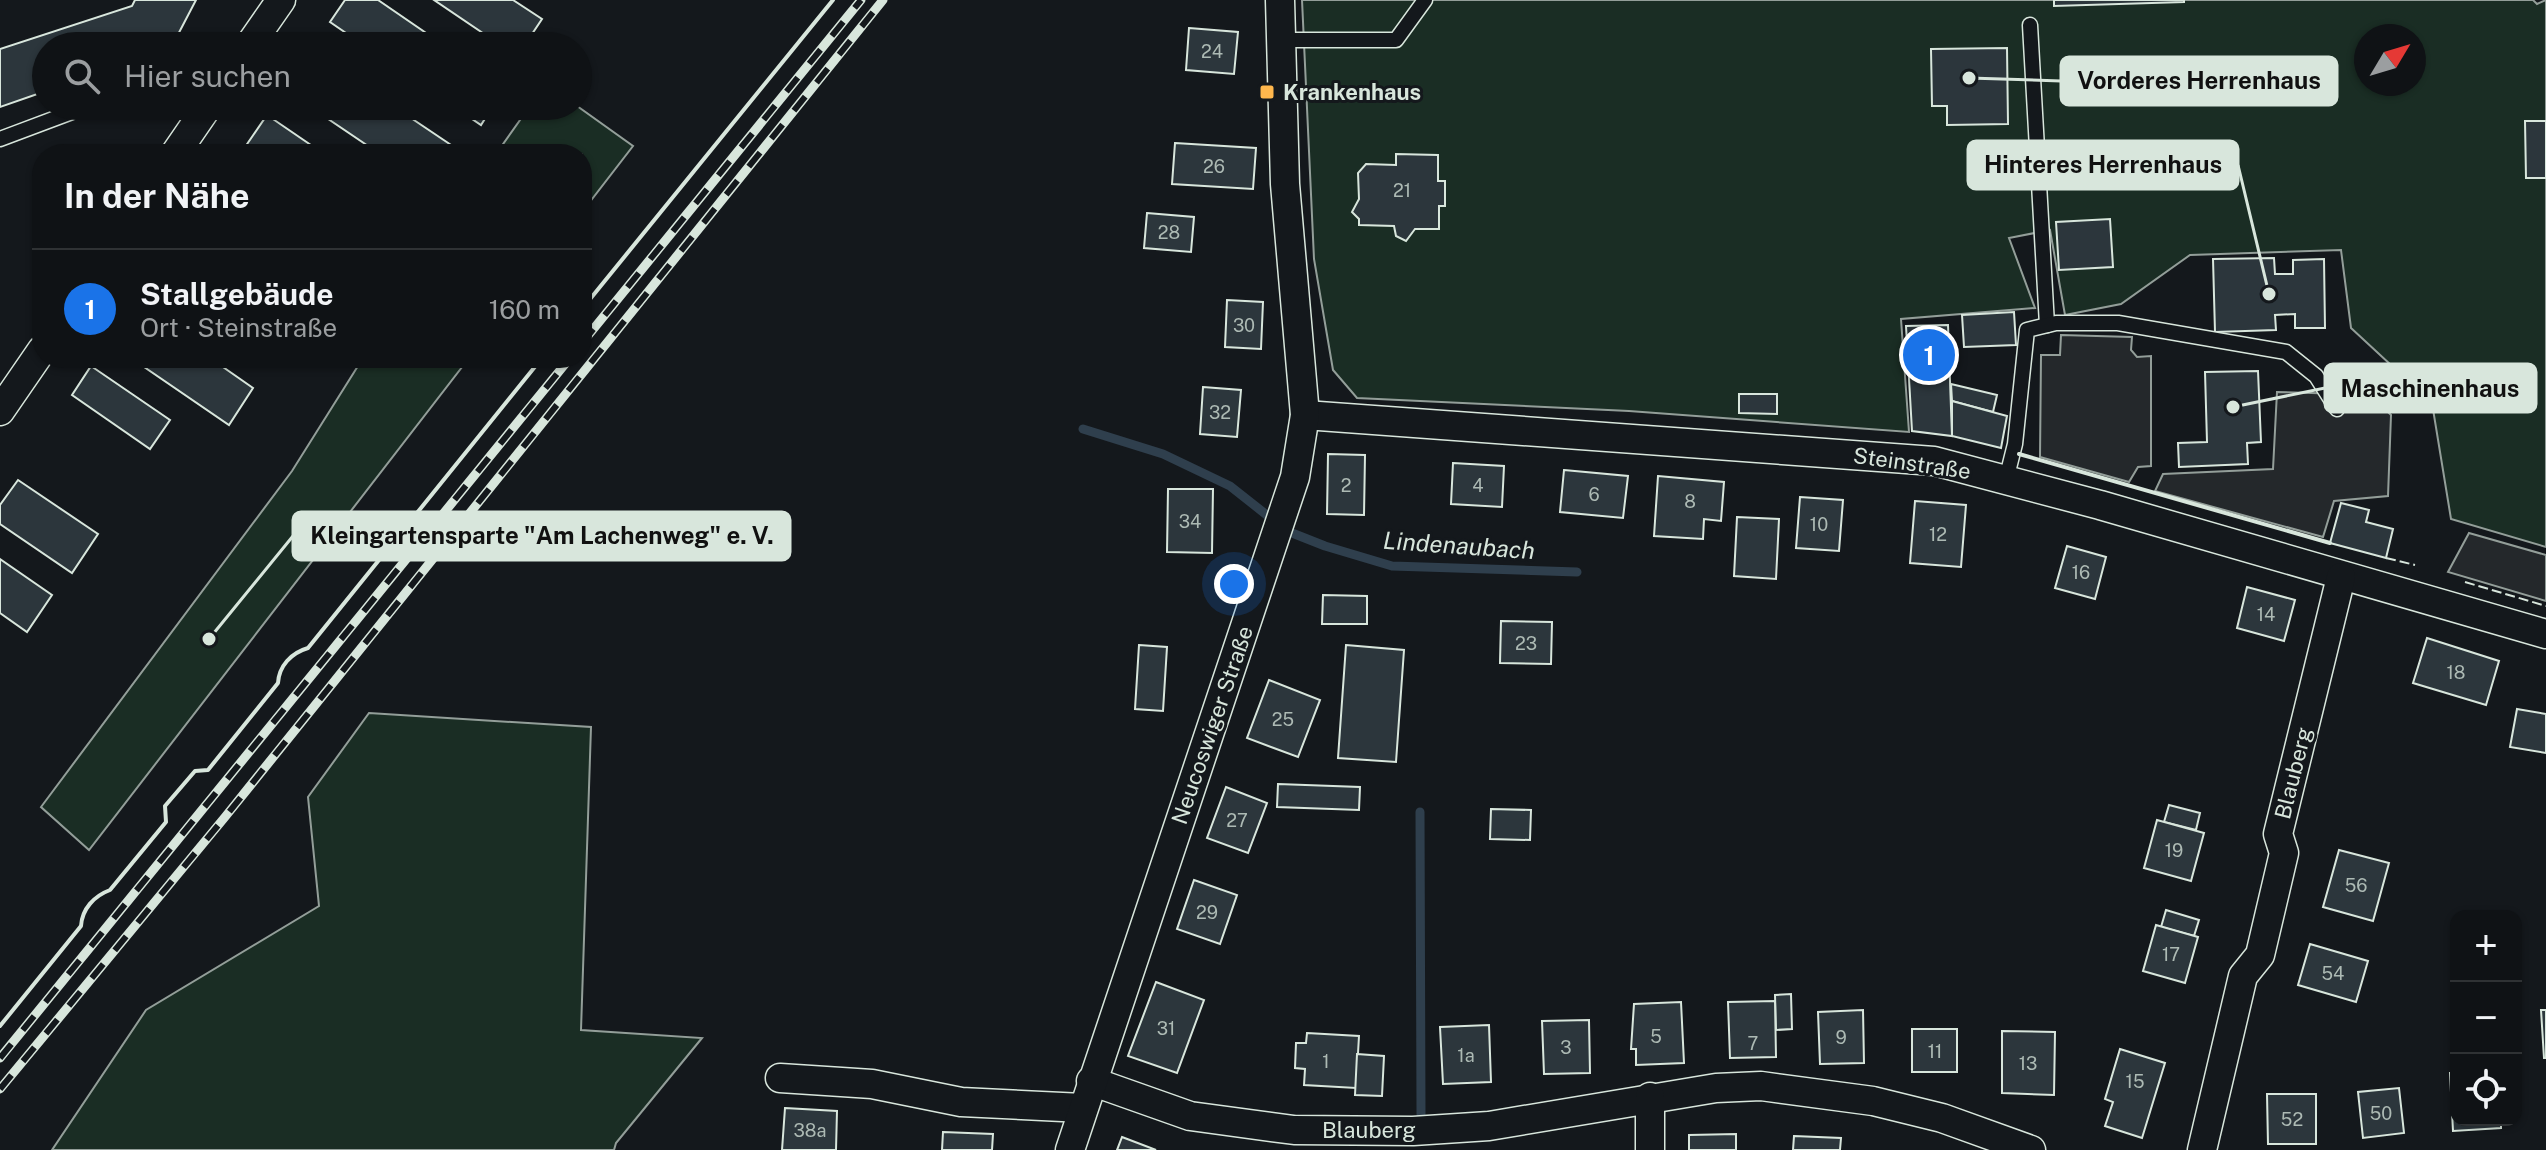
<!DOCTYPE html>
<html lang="de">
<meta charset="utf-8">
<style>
body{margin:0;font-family:"Public Sans",sans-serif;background:#1d2022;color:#f1f3f6}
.controls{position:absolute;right:24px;bottom:24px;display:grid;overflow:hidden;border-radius:16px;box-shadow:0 2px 6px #0004}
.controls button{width:72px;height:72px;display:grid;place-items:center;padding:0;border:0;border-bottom:2px solid #2f3234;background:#0f1215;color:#f1f3f6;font:40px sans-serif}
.compass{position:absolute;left:2354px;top:24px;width:72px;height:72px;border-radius:50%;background:#0f1215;box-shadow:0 2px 6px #0004;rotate:52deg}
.you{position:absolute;left:1234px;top:584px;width:28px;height:28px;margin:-20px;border:6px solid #fff;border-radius:50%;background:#1a73e8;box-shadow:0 0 0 12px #1a73e833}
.badge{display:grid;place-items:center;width:52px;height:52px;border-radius:50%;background:#1a73e8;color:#fff;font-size:26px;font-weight:700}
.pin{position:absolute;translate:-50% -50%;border:4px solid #fff;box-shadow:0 2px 8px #0006}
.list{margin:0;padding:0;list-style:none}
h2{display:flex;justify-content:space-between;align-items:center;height:104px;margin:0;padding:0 32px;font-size:34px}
h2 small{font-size:26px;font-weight:400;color:#9b9ea0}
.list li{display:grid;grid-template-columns:52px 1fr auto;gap:24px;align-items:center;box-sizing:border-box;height:120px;padding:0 32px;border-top:2px solid #2f3234}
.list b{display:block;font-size:30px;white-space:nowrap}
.list p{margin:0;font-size:26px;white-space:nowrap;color:#9b9ea0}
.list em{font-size:26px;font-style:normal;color:#9b9ea0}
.icon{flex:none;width:44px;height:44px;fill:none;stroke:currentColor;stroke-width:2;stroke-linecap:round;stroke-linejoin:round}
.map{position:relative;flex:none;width:2546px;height:1150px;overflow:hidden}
.search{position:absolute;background:#0f1215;box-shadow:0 2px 6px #0004;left:32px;top:32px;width:560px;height:88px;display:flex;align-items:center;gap:20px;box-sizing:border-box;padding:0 28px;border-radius:44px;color:#9b9ea0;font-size:30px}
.panel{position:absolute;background:#0f1215;box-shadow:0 2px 6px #0004;left:32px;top:144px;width:560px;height:224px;border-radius:32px}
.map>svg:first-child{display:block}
.green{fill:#1a2d24;stroke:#939e99;stroke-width:2;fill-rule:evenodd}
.parking{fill:#24282b;stroke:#939e99;stroke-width:2}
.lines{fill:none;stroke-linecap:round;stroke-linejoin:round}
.stream{stroke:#2f3f4d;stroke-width:9}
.building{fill:#2c363c;stroke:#d8e6dc;stroke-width:2}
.lane-casing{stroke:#d8e6dc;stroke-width:17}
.street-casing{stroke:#d8e6dc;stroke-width:31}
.lane{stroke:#14181c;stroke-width:14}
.street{stroke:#14181c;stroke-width:28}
.rail-casing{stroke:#d8e6dc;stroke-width:9}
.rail{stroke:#14181c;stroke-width:6;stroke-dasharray:18;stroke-linecap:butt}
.fence{stroke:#d8e6dc;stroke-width:2;stroke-dasharray:10 4;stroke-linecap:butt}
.wall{stroke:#d8e6dc;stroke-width:4}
.poi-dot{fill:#ffb74d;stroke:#14181c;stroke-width:3}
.labels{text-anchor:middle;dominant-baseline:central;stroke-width:6;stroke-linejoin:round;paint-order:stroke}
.number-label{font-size:18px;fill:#adbab4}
.poi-label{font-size:22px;font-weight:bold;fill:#d8e6dc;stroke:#14181c;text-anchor:start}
.street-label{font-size:22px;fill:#d8e6dc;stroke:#14181c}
.water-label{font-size:24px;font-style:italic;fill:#d8e6dc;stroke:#14181c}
.leader{fill:none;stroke:#d8e6dc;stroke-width:3}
.callout-dot{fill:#d8e6dc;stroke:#14181c;stroke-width:3}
.callout{fill:#d8e6dc;stroke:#d8e6dc;stroke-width:3}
.callout-label{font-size:24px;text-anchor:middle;font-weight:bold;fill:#111}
</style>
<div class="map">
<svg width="2546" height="1150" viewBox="0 0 2546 1150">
<rect width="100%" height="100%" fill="#14181c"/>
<g class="green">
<path d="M1302,0H2533L2537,4L2546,0V547L2451,519L2432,403L2351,328L2341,250L2190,255L2121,304L2065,315L2050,230L2009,238L2035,308L1901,319L1909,432L1629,411L1357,398L1333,370L1314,259ZM2366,36H2414V84H2366Z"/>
<polygon points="530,106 577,106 633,146 582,212 582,154 496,154"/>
<polygon points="363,358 469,358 89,850 41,807 292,471"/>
<polygon points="369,713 591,727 581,1030 702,1038 616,1143 614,1150 52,1150 146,1010 319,906 308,797"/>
</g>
<g class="parking">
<polygon points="2061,335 2132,337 2131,350 2137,357 2151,356 2151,466 2138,467 2129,482 2040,457 2041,355 2060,355"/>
<polygon points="2277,392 2345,394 2377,401 2391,415 2388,496 2334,501 2323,537 2155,491 2163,474 2273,469"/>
<polygon points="2469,533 2546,555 2546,601 2448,572"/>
</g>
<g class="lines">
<g class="stream">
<polyline points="1083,429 1163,454 1230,486 1287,531 1325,546 1392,566 1577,572"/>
<polyline points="1420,812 1421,1114"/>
</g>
</g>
<g class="building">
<polygon points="135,0 196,0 172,46 46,46 46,91 0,107 0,49 132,6"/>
<polygon points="345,0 378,0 445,46 365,46 330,22"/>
<polygon points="434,0 513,0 542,19 524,46 502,46"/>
<polygon points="2054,0 2184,0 2184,2 2054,6"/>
<polygon points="1189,28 1238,32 1234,74 1186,70"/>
<polygon points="2007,48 2008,124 1947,125 1947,106 1932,106 1931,49"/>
<polygon points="309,106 393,106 463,153 380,154"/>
<polygon points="453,106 493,106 481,125"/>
<polygon points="267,115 324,154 248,154 243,150"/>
<polygon points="2525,121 2546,121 2546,178 2526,178"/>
<polygon points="1175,143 1256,148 1253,189 1172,184"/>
<polygon points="1396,154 1438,155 1438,181 1445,181 1445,206 1439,206 1439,229 1415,229 1406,241 1396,236 1394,226 1359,225 1359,219 1352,212 1359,199 1358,173 1366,164 1396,165"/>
<polygon points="1147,213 1194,217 1191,252 1144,248"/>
<polygon points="2110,219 2113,267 2059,270 2056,222"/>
<polygon points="2274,258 2275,274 2293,274 2293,260 2324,259 2325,328 2295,328 2295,314 2275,315 2276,330 2215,332 2213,259"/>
<polygon points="1227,300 1263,302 1261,349 1225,347"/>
<polygon points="2014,312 2016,345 1964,347 1962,315"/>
<polygon points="1948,325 1952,436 1912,431 1906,326"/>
<polygon points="131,358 210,358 253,388 229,425"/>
<polygon points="91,366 170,420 150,449 72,395"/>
<polygon points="2258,371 2261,442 2247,443 2248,464 2179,467 2178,443 2207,442 2205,372"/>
<polygon points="1951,384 1997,395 1993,412 1952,401"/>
<polygon points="1203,387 1241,390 1237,437 1200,434"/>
<polygon points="1739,394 1777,394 1777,414 1739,413"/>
<polygon points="1952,401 2007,416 2001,448 1952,436"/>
<polygon points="1328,454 1365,455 1364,515 1327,514"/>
<polygon points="1453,463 1504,466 1502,507 1451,504"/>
<polygon points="1564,470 1628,476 1623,518 1560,512"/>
<polygon points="1658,476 1724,482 1721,521 1704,519 1703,539 1654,536"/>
<polygon points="18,480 98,534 72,573 0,524 0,505"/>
<polygon points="1168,489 1213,489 1212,553 1167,552"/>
<polygon points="1800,497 1843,500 1839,551 1796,548"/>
<polygon points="1915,501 1966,505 1961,567 1910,563"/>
<polygon points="2341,503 2369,510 2366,522 2393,529 2386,558 2330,543"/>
<polygon points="1737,517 1779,519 1776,579 1734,576"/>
<polygon points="2067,546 2106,557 2095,599 2055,588"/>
<polygon points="0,559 52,595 27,632 0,613"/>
<polygon points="2247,587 2295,600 2284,641 2237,628"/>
<polygon points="1323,595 1367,596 1367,624 1322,624"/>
<polygon points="1501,621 1552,622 1551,664 1500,663"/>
<polygon points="2427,638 2499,661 2486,705 2413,683"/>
<polygon points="1139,645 1167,647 1163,711 1135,709"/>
<polygon points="1346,645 1404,650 1396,762 1338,758"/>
<polygon points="1269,680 1320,700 1298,757 1247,738"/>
<polygon points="2517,709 2546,714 2546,753 2510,747"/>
<polygon points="1278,784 1360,787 1359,810 1277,807"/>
<polygon points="1226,787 1267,803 1248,853 1207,838"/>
<polygon points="2169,805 2200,813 2196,830 2164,822"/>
<polygon points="1491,809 1531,810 1530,840 1490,839"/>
<polygon points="2157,820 2204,833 2191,881 2144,868"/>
<polygon points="2339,850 2389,863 2373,921 2323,907"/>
<polygon points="1194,880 1237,895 1220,944 1177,929"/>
<polygon points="2166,910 2199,920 2194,936 2161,927"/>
<polygon points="2156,925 2198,937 2185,983 2143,971"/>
<polygon points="2310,944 2368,961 2356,1002 2298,985"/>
<polygon points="1156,982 1204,1000 1177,1073 1128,1056"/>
<polygon points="1791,994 1792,1029 1776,1030 1775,995"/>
<polygon points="1775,1001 1776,1057 1730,1058 1728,1002"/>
<polygon points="1681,1002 1684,1063 1636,1065 1636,1049 1631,1049 1634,1004"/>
<polygon points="1863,1010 1864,1063 1820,1064 1818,1012"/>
<polygon points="2541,1010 2546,1010 2546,1058 2544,1058"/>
<polygon points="1589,1020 1590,1073 1544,1074 1542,1021"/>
<polygon points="1489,1025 1491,1082 1443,1084 1440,1027"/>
<rect x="1912" y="1029" width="45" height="43"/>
<polygon points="2002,1031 2055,1032 2054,1095 2002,1093"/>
<polygon points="1307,1033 1359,1036 1356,1088 1304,1085 1305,1069 1295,1068 1296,1043 1306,1043"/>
<polygon points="2120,1049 2165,1063 2142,1138 2105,1126 2113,1102 2105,1099"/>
<polygon points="1357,1054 1384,1056 1382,1096 1355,1095"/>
<polygon points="2450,1073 2456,1073 2456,1120 2501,1120 2501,1128 2453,1131"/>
<polygon points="2399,1088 2404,1133 2363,1138 2358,1092"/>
<polygon points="2267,1094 2316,1094 2316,1144 2268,1144"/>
<polygon points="785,1108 837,1111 836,1150 782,1150"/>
<polygon points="943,1132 993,1134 992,1150 942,1150"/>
<polygon points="1736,1134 1736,1150 1689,1150 1689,1135"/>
<polygon points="1794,1136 1841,1138 1840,1150 1793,1150"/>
<polygon points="1122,1137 1156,1150 1117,1150"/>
</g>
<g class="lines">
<g class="lane-casing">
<g id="lane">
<polyline points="2030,25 2047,325"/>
<polyline points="1282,40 1396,40 1425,0"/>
<polyline points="0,139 88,106"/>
<polyline points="2006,480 2015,444 2027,330 2056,323 2118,323 2286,352 2316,376 2337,409"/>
</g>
</g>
<g class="street-casing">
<g id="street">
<polyline points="249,46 281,0"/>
<polyline points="175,154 208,106"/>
<polyline points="0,411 42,350"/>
<polyline points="1305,415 1934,461 2100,505 2546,634"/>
<polyline points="780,1078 872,1084 961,1102 1083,1108"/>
<polyline points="1091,1081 1190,1116 1294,1130 1413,1131 1489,1126 1716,1088 1761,1086 1873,1101 1942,1118 2031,1150"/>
<polyline points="1070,1150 1295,477 1305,415 1285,184 1280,0"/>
<polyline points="1650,1150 1650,1097"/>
<polyline points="2202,1150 2243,976 2260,955 2284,853 2278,834 2341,577"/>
</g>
</g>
<use href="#lane" class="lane"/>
<use href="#street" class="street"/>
<g class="rail-casing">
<g id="rail">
<polyline points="582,343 861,0"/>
<polyline points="0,1058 570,358"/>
<polyline points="0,1089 225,817 883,0"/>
</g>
</g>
<use href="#rail" class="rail"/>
<g class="fence">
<polyline points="2386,558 2415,565"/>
<polyline points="2465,582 2546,606"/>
</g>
<g class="wall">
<polyline points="582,309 833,0"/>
<polyline points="2019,454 2330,543"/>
<path d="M0,1026L81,926C82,909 94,896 110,890L166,822L165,806L195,771L208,770L278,683C279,666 291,653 308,648L542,358"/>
</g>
</g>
<rect class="poi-dot" x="1259" y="84" width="16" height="16" rx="4"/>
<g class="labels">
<g class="number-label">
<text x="1212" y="51">24</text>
<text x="1214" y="166">26</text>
<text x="1402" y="190">21</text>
<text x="1169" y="232">28</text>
<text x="1244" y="325">30</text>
<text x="1220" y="412">32</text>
<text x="1346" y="485">2</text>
<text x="1478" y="485">4</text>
<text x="1594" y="494">6</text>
<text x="1690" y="501">8</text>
<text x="1190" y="521">34</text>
<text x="1819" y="524">10</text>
<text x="1938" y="534">12</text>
<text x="2081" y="572">16</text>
<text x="2266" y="614">14</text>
<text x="1526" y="643">23</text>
<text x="2456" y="672">18</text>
<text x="1283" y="719">25</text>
<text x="1237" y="820">27</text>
<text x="2174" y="850">19</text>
<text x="2356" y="885">56</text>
<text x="1207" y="912">29</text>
<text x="2171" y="954">17</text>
<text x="2333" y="973">54</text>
<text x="1166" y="1028">31</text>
<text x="1656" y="1036">5</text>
<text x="1841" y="1037">9</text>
<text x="1753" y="1043">7</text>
<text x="1566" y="1047">3</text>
<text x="1935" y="1051">11</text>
<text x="1466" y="1055">1a</text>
<text x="1326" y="1061">1</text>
<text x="2028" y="1063">13</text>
<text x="2135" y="1081">15</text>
<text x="2381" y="1113">50</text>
<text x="2292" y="1119">52</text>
<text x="810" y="1130">38a</text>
</g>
<g class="poi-label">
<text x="1283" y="92">Krankenhaus</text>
</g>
<g class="street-label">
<text transform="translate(1912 463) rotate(8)">Steinstraße</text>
<text transform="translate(1212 725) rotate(-71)">Neucoswiger Straße</text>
<text transform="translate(2293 773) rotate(-76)">Blauberg</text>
<text x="1369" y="1130">Blauberg</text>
</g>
<g class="water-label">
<text transform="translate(1459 545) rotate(4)">Lindenaubach</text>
</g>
</g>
<path class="leader" d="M1969 78L2061 81M2269 294L2238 165M2233 407L2325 388M209 639L293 536"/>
<g class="callout-dot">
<circle cx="1969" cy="78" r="8"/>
<circle cx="2269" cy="294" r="8"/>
<circle cx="2233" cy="407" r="8"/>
<circle cx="209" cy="639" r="8"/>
</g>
<g class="callout">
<rect x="2061" y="57" width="276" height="48" rx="8"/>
<rect x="1968" y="141" width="270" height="48" rx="8"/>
<rect x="2325" y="364" width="211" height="48" rx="8"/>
<rect x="293" y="512" width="497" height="48" rx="8"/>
</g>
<g class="callout-label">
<text x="2199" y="89">Vorderes Herrenhaus</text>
<text x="2103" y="173">Hinteres Herrenhaus</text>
<text x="2430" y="397">Maschinenhaus</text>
<text x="542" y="544">Kleingartensparte "Am Lachenweg" e. V.</text>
</g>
</svg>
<div class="controls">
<button>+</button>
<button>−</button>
<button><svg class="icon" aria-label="locate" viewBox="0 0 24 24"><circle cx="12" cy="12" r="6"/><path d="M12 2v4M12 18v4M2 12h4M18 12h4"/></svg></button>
</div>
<svg class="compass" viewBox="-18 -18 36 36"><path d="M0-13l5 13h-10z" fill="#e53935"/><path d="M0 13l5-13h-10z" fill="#9b9ea0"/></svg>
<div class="you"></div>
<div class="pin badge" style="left:1929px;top:355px">1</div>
<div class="search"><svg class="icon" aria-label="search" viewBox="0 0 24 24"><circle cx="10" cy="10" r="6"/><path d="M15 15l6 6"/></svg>Hier suchen</div>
<section class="panel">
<h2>In der Nähe<small></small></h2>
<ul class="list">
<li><span class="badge">1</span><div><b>Stallgebäude</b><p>Ort · Steinstraße</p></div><em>160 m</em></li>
</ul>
</section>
</div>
